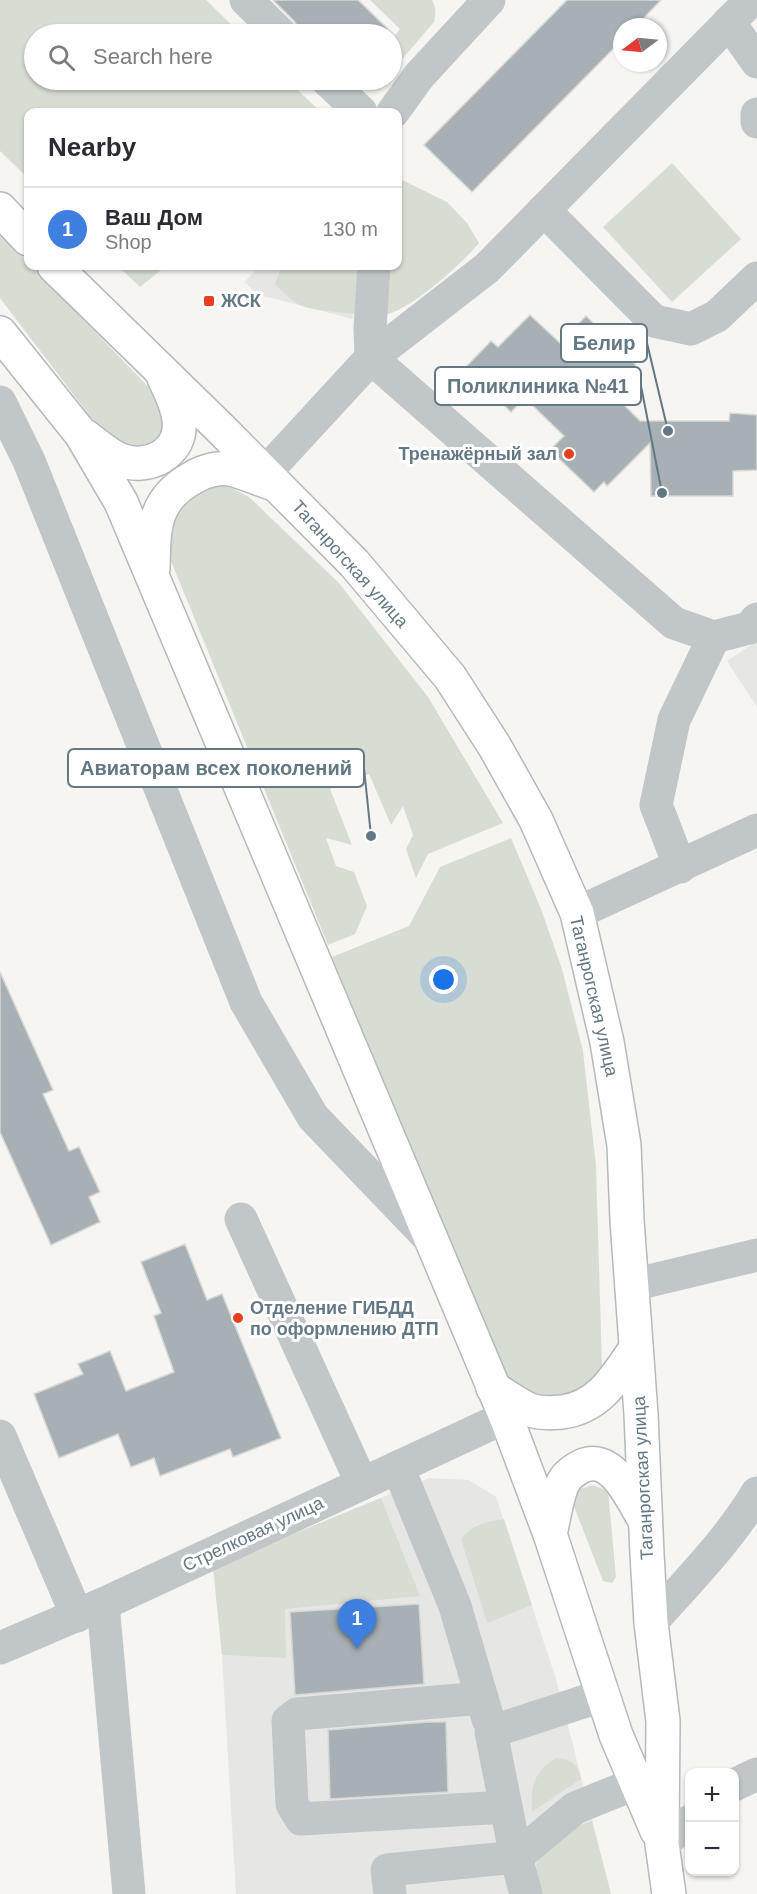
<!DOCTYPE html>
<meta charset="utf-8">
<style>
body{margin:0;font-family:Arial,sans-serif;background:#f2f2f3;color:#2b2b33}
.controls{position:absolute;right:18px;bottom:18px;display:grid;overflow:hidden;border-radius:12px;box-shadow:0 2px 4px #0004}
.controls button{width:54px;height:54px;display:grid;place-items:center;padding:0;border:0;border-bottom:2px solid #e1e1e2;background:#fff;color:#2b2b33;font:30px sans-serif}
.compass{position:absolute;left:613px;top:18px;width:54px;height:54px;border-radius:50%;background:#fff;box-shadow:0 2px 4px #0004;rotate:254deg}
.you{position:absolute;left:444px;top:980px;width:21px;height:21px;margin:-15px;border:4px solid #fff;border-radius:50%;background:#1a73e8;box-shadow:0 0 0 9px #1a73e833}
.badge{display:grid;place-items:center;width:39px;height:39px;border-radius:50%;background:#e73e20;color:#fff;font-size:20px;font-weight:700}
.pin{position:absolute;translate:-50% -50px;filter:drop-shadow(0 2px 3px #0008)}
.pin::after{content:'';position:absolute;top:32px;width:21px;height:18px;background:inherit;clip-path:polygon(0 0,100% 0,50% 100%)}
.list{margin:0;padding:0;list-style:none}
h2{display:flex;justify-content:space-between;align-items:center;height:78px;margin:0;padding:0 24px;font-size:26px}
h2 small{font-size:20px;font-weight:400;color:#7c7c81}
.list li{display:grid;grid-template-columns:39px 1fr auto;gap:18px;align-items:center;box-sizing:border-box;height:84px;padding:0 24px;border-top:2px solid #e1e1e2}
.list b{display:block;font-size:22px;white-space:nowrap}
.list p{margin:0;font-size:20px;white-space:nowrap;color:#7c7c81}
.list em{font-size:20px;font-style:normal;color:#7c7c81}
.icon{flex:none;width:33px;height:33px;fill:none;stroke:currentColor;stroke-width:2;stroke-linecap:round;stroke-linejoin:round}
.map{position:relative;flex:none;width:757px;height:1894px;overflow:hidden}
.search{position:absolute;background:#fff;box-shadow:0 2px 4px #0004;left:24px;top:24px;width:378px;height:66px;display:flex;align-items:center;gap:15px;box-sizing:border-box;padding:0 21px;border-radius:33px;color:#7c7c81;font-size:22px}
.panel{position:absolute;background:#fff;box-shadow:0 2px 4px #0004;left:24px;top:108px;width:378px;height:162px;border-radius:12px}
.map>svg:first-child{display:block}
.built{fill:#e6e7e5}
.green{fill:#d7ddd3}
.building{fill:#a7b1b5;stroke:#d7d7d5;stroke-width:1.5}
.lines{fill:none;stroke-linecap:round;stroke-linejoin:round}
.major-casing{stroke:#b4b9bc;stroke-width:36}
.minor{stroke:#c1c6c8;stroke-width:33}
.major{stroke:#fff;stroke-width:33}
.poi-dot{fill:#e73e20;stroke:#fff;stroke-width:2}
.labels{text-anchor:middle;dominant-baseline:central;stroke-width:6;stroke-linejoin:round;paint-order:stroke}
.poi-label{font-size:18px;font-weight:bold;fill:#647884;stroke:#fff;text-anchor:start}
.street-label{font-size:18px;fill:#647884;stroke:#fff}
.leader{fill:none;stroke:#647884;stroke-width:2}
.callout-dot{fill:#647884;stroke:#fff;stroke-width:2}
.callout{fill:#fff;stroke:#647884;stroke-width:2}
.callout-label{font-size:20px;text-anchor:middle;font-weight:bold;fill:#647884}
</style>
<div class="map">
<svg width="757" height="1894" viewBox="0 0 757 1894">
<rect width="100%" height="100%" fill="#f6f5f2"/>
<g class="built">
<polygon points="260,266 357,266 353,319 259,295 244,282"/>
<polygon points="757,641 757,707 727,661"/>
<polygon points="429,1478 469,1480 496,1497 556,1679 611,1894 236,1894 222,1655 213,1567"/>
</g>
<g class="green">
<polygon points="0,0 206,0 241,34 34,34 34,80 287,80 321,112 28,112 28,178 0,151"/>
<path d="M370,0H432C436,7 436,14 434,22L392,71V39L400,29Z"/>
<polygon points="672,163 741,239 672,302 603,227"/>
<path d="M398,178L447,202L467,223L479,243C463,263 412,308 388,314C374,317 318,311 305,307C293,303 284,293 275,284L282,266H398Z"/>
<polygon points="0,234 167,406 171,418 154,453 108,440 0,298"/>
<polygon points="118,266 166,266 140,287"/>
<polygon points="203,486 228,486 249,497 339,583 428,697 503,823 428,854 416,878 406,849 413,835 403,806 391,825 369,774 330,789 352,845 326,838 336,866 354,872 367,906 355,934 328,945 162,539 167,516"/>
<polygon points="511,838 541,909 562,969 583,1051 596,1166 602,1366 589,1388 568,1401 519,1395 503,1370 332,957 409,926 440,867"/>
<polygon points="593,1485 608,1491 616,1577 612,1583 603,1581 573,1504 577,1490"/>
<polygon points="381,1498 420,1596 285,1609 286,1658 222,1655 213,1567"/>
<path d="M504,1519L532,1605L487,1623L461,1539C473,1524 486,1522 504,1519Z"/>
<path d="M556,1758C572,1759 578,1765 581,1779L532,1812C531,1786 533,1772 556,1758Z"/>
<polygon points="592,1821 611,1894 540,1894 536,1865 544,1850 560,1833"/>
</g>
<g class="building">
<polygon points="273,0 358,0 393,34 299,34 299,28 294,21"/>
<polygon points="567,0 661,0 635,27 622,27 622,40 472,192 424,145"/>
<polygon points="530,315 560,343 586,316 636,365 610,391 640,421 729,421 730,413 757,415 757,470 733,471 733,496 651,496 650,443 607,486 604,482 594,492 550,450 564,436 525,398 511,412 466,367 491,341 498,347"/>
<polygon points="0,972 53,1090 43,1094 69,1151 79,1147 100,1192 89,1197 100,1222 51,1245 0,1132"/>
<polygon points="185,1244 207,1300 222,1294 281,1438 233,1457 230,1449 160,1476 154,1458 131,1467 118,1434 59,1458 34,1394 83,1374 78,1364 110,1351 126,1391 174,1372 154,1316 161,1313 141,1262"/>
<polygon points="419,1604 424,1684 295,1695 290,1612"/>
<polygon points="427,1722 446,1722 448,1792 330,1799 328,1730"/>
</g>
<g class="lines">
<g class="major-casing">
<g id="major">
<polyline points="0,209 28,239"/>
<polyline points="54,266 220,428 354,563 450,677 495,747 536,820 577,913 607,1042 624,1145 627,1220 641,1414 647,1554 651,1623 663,1721 662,1844 669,1894"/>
<polyline points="0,333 81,434 121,502 506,1417 550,1534 616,1735 657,1831"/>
<path d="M85,436C96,444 108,455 120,460C133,465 149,464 161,457C192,437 177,404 164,378"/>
<path d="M153,568C154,527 153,499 194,477C204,471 219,467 230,469C244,472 258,479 271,483"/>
<path d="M493,1388C505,1395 517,1405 530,1410C539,1413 552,1413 562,1412C600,1407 616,1377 636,1348"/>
<path d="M550,1534C554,1518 556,1500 562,1485C565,1477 574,1470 582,1466C612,1453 631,1497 643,1517"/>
</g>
</g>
<g class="minor">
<polyline points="246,0 281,34"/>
<polyline points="729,22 757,62"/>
<polyline points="327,80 361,112"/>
<polyline points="393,112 419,76 489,0"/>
<polyline points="757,114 757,122"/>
<polyline points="544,210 654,321 691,329 717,316 757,278"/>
<polyline points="374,266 370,328 371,358 674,623 714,637 749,628 757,619"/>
<polyline points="0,402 29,461 246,1002 313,1117 431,1240"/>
<polyline points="265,473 371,358 487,268 751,0"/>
<polyline points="680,867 656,805 674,720 714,637"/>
<polyline points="577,913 757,830"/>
<polyline points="241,1219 362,1484"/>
<polyline points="632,1285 757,1255"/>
<polyline points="0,1436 77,1616"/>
<polyline points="398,1467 455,1606 488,1719"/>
<polyline points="103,1604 129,1894"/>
<path d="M651,1623C687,1582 729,1540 757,1493"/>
<polyline points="0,1648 103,1604 506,1417"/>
<polyline points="482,1698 297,1714 288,1721 292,1804 301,1819 506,1807"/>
<polyline points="734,1785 757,1774"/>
<polyline points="662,1844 690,1821"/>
<polyline points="390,1894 387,1870 516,1857 575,1808 637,1783"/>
<polyline points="526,1894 516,1857 491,1732 604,1695"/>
</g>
<use href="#major" class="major"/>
</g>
<g class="poi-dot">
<rect x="203" y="295" width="12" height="12" rx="3"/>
<circle cx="569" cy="454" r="6"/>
<circle cx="238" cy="1318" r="6"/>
</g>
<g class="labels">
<g class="poi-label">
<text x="221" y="301">ЖСК</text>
<text x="557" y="454" text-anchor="end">Тренажёрный зал</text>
<text x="250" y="1308">Отделение ГИБДД<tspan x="250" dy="21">по оформлению ДТП</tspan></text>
</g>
<g class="street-label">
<text transform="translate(350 564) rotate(48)">Таганрогская улица</text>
<text transform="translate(594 996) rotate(77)">Таганрогская улица</text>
<text transform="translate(643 1478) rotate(-93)">Таганрогская улица</text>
<text transform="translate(253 1534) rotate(-25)">Стрелковая улица</text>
</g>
</g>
<path class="leader" d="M668 431L647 343M662 493L641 386M371 836L364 768"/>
<g class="callout-dot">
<circle cx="668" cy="431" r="6"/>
<circle cx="662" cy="493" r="6"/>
<circle cx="371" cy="836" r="6"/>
</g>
<g class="callout">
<rect x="561" y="324" width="86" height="38" rx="6"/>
<rect x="435" y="367" width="206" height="38" rx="6"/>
<rect x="68" y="749" width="296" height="38" rx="6"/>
</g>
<g class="callout-label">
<text x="604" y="350">Белир</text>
<text x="538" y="393">Поликлиника №41</text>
<text x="216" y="775">Авиаторам всех поколений</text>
</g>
</svg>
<div class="controls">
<button>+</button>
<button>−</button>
</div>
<svg class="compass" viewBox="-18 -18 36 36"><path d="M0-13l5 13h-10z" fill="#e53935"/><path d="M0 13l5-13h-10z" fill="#7c7c81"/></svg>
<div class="you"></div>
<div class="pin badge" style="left:357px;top:1649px;background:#3f7fe0">1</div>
<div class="search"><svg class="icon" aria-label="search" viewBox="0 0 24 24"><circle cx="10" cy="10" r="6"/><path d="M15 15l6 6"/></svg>Search here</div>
<section class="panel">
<h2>Nearby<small></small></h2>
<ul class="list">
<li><span class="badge" style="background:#3f7fe0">1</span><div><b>Ваш Дом</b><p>Shop</p></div><em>130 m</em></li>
</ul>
</section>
</div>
